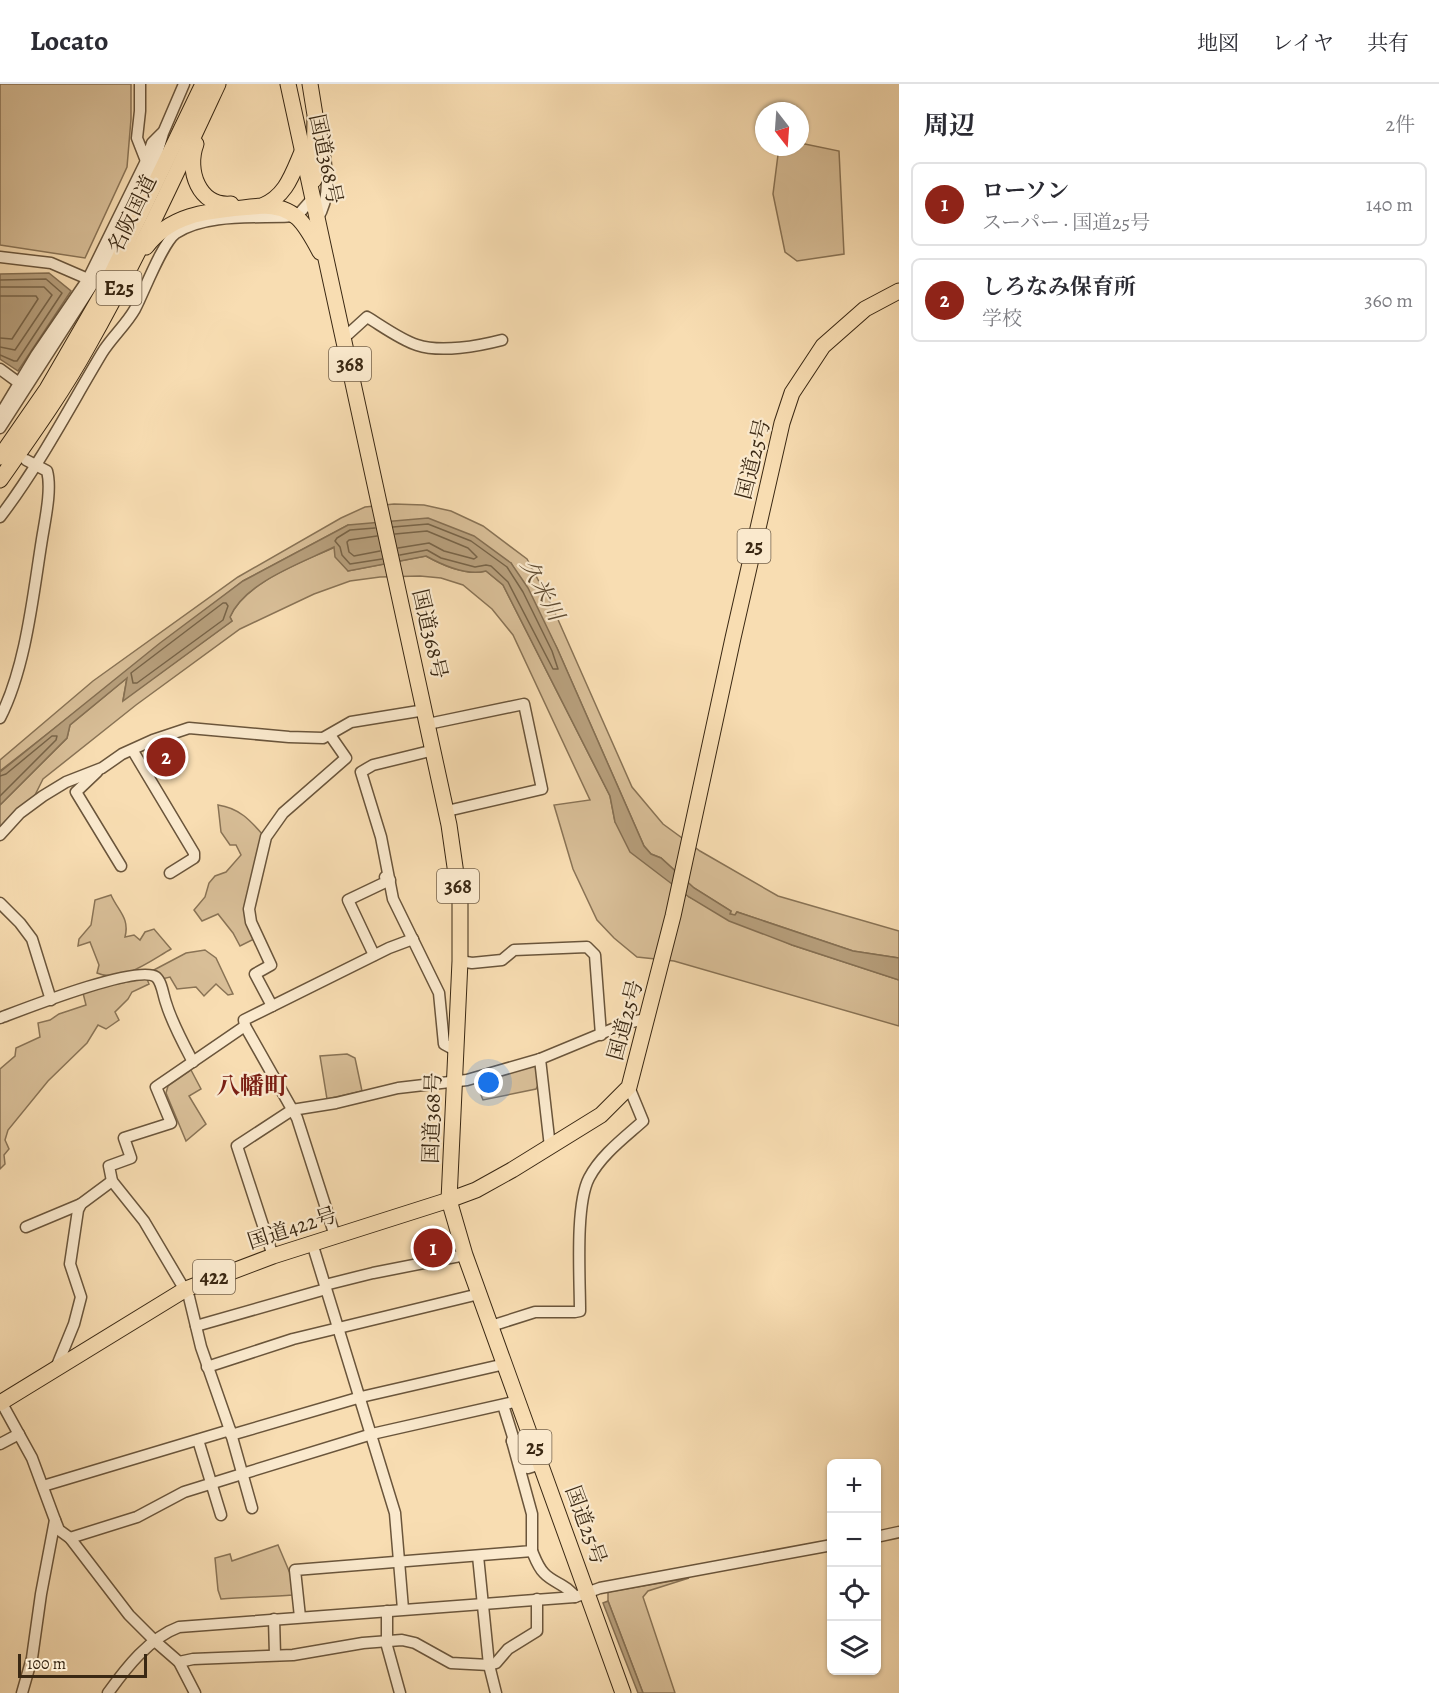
<!DOCTYPE html>
<html lang="ja">
<meta charset="utf-8">
<style>
body{margin:0;font-family:Alegreya,"Noto Serif JP",serif;background:#f2f2f3;color:#2b2b33}
.controls{position:absolute;right:18px;bottom:18px;display:grid;overflow:hidden;border-radius:9px;box-shadow:0 2px 4px #0004}
.controls button{width:54px;height:54px;display:grid;place-items:center;padding:0;border:0;border-bottom:2px solid #e1e1e2;background:#fff;color:#2b2b33;font:30px sans-serif}
.compass{position:absolute;left:755px;top:18px;width:54px;height:54px;border-radius:50%;background:#fff;box-shadow:0 2px 4px #0004;rotate:163deg}
.scale{position:absolute;left:18px;bottom:15px;width:129px;box-sizing:border-box;padding-left:6px;border:3px solid #3a2813;border-top:0;font-size:16px;line-height:21px;white-space:nowrap;color:#3a2813;-webkit-text-stroke:4px #fae9cd;paint-order:stroke}
.you{position:absolute;left:489px;top:999px;width:21px;height:21px;margin:-15px;border:4px solid #fff;border-radius:50%;background:#1a73e8;box-shadow:0 0 0 9px #1a73e833}
.badge{display:grid;place-items:center;width:39px;height:39px;border-radius:50%;background:#8f2418;color:#fff;font-size:20px;font-weight:700}
.pin{position:absolute;translate:-50% -50%;border:3px solid #fff;box-shadow:0 2px 6px #0006}
.list{margin:0;padding:0;list-style:none}
h2{display:flex;justify-content:space-between;align-items:center;height:78px;margin:0;padding:0 24px;font-size:26px}
h2 small{font-size:20px;font-weight:400;color:#7c7c81}
.list li{display:grid;grid-template-columns:39px 1fr auto;gap:18px;align-items:center;box-sizing:border-box;height:84px;margin:0 12px 12px;padding:0 12px;border:2px solid #e1e1e2;border-radius:9px}
.list b{display:block;font-size:22px;white-space:nowrap}
.list p{margin:0;font-size:20px;white-space:nowrap;color:#7c7c81}
.list em{font-size:20px;font-style:normal;color:#7c7c81}
.icon{flex:none;width:33px;height:33px;fill:none;stroke:currentColor;stroke-width:2;stroke-linecap:round;stroke-linejoin:round}
.map{position:relative;flex:none;width:899px;height:1609px;overflow:hidden}
header{display:flex;align-items:center;gap:36px;box-sizing:border-box;height:84px;padding:0 30px;background:#fff;border-bottom:2px solid #e1e1e2}
header strong{font-size:28px}
nav{display:flex;gap:33px;margin-inline-start:auto;font-size:21px}
main{display:flex}
aside{flex:1;background:#fff}
.map>svg:first-child{display:block}
.green{fill:#d8be97;stroke:#897355;stroke-width:1.5}
.water{fill:#b79f7c;stroke:#856f52;stroke-width:1.5}
.lines{fill:none;stroke-linecap:round;stroke-linejoin:round}
.shore{stroke:#786448;stroke-width:1.5}
.minor-casing{stroke:#6a553b;stroke-width:13}
.highway-casing{stroke:#3a2813;stroke-width:17}
.minor{stroke:#fae9cd;stroke-width:10}
.highway{stroke:#f8ddb2;stroke-width:15}
.labels{text-anchor:middle;dominant-baseline:central;stroke-width:4.5;stroke-linejoin:round;paint-order:stroke}
.shield{fill:#fae9cd;stroke:#74624b;stroke-width:1.5}
.shield-label{font-size:20px;font-weight:bold;fill:#3a2813}
.street-label{font-size:21px;fill:#3a2813;stroke:#fae9cd}
.water-label{font-size:22px;font-style:italic;fill:#604c32;stroke:#fae9cd}
.quarter-label{font-size:24px;font-weight:bold;fill:#7a1f14;stroke:#fae9cd}
</style>
<header>
<strong>Locato</strong>
<nav><a>地図</a><a>レイヤ</a><a>共有</a></nav>
</header>
<main>
<div class="map">
<svg width="899" height="1609" viewBox="0 0 899 1609">
<rect width="100%" height="100%" fill="#f8ddb2"/>
<filter id="stains"><feTurbulence type="fractalNoise" baseFrequency=".00333" numOctaves="4"/><feColorMatrix values="0 0 0 0 .2 0 0 0 0 .09 0 0 0 0 .02 0 0 0 .5 -.17"/></filter>
<radialGradient id="worn" r=".72"><stop offset=".6" stop-color="#630" stop-opacity="0"/><stop offset="1" stop-color="#630" stop-opacity=".3"/></radialGradient>
<g class="green">
<polygon points="0,0 131,0 131,35 127,83 85,174 0,161"/>
<polygon points="800,59 839,67 844,170 797,177 785,168 773,110 779,63 800,63"/>
<polygon points="394,420 424,421 451,427 483,442 527,475 552,522 632,703 663,740 700,767 778,812 899,847 899,874 853,867 737,828 735,831 730,830 731,827 694,804 661,774 651,770 644,762 557,564 511,479 348,441 243,497 0,687 0,676 93,597 238,493 341,434 365,423"/>
<path d="M335,463L348,487L426,472C444,482 467,492 486,487L503,501L610,712L615,738L689,813L792,861L899,896V942L674,877L637,873L614,854L597,836L573,785L554,721L590,716L513,551L492,525L463,501L441,494L420,492L380,493L350,497L314,510L240,545L136,621L43,695L34,713L0,746V721L67,654L70,641L127,594L123,616L232,537L230,533C245,498 302,478 335,463Z"/>
<path d="M218,721C239,724 250,736 263,751C249,790 253,814 254,855L240,862L233,849L218,830L202,837L194,826L205,813L209,799L215,792L226,788L241,771L236,761H230L221,748Z"/>
<path d="M111,811C118,827 130,834 125,853L134,851L140,856L145,848L154,845L171,865C150,877 121,900 97,889L99,881L90,858L78,862L79,855L91,841L95,816Z"/>
<polygon points="205,866 216,874 233,910 228,911 216,900 204,912 196,903 177,905 170,893 162,895 152,887 186,869"/>
<polygon points="147,895 149,900 132,908 128,915 115,928 119,936 106,945 98,941 87,959 48,997 8,1046 5,1056 9,1065 4,1071 5,1080 0,1085 0,985 15,972 16,964 40,953 38,939 50,936 59,930 86,921 83,909 109,901"/>
<polygon points="347,970 355,974 362,1007 327,1015 320,972"/>
<polygon points="538,980 539,1000 536,1005 483,1016 476,999 478,997"/>
<polygon points="191,986 201,1005 189,1012 206,1040 186,1057 166,1009 168,1002"/>
<path d="M278,1461L292,1494L293,1511C269,1513 245,1513 221,1515L218,1506L215,1474L230,1470L232,1477Z"/>
<polygon points="689,1494 648,1507 643,1513 675,1609 643,1609 608,1517 608,1508"/>
</g>
<g class="water">
<polygon points="49,189 71,207 18,287 0,275 0,190"/>
<path d="M428,434L474,452L511,479L528,504L557,564L644,762L651,770L661,774L694,804L731,827L730,830L735,831L737,828L853,867L899,874V896L792,861L729,837L689,813L630,768L615,738L610,712L503,501L486,487C467,492 444,482 426,472L348,487L335,473L334,463C302,479 245,498 230,533L232,537L123,617L127,594L70,641L67,654L0,721V688L160,559L243,497L348,441Z"/>
<polygon points="608,1517 643,1609 638,1609 603,1519"/>
</g>
<g class="lines">
<g class="shore">
<polyline points="0,196 46,195 62,209 17,277 14,277 0,271"/>
<polyline points="0,203 44,203 52,211 15,266 0,263"/>
<polyline points="0,212 36,212 38,215 12,255 0,254"/>
<polyline points="393,443 428,440 471,457 507,483 523,508 552,567 558,585 553,585 508,498 491,482 486,481 475,483 441,474 427,466 400,471"/>
<polyline points="375,444 350,446 337,454 335,457 340,463 342,471 350,480 382,475"/>
<polyline points="395,450 427,447 468,464 477,473 474,475 444,467 429,459 398,464"/>
<polyline points="377,452 349,456 347,458 349,468 354,472 380,467"/>
<polygon points="223,519 226,519 228,522 223,536 137,599 133,599 131,589"/>
<polyline points="0,692 6,690 52,652 57,652 56,656 0,712"/>
</g>
<g class="minor-casing">
<g id="minor">
<polyline points="140,0 140,27 137,54 146,77 152,59 162,49"/>
<path d="M317,135C335,109 324,70 320,39"/>
<polyline points="0,173 51,179 88,195"/>
<path d="M345,253L367,233C382,242 401,256 417,261C441,269 479,262 502,256"/>
<polyline points="0,285 15,296"/>
<polyline points="0,331 36,271 88,195 146,77"/>
<polyline points="0,344 96,195 154,80 163,49 184,0"/>
<path d="M0,433C39,382 69,324 102,269C111,254 126,241 135,225C144,208 162,159 176,149C209,128 260,135 297,132L312,115"/>
<path d="M0,634C26,583 33,511 42,455C45,436 52,405 47,387L26,376"/>
<polyline points="428,640 524,620 542,705 447,727"/>
<polyline points="434,666 373,681 361,688 381,753 393,815 439,909 444,960 455,966"/>
<polyline points="133,667 194,769 194,774 170,789"/>
<polyline points="97,688 76,708 121,782"/>
<polyline points="0,751 20,729 43,712 66,698 102,684 122,670 153,656 189,644 289,653 323,654 351,638 425,626"/>
<polyline points="0,819 20,839 32,855 51,916"/>
<polyline points="374,871 348,816 390,796 385,793"/>
<polyline points="460,877 472,879 502,876 514,866 587,863 595,871 601,951"/>
<polyline points="272,922 255,890 271,881 251,838 249,825 266,753 283,729 346,674 330,651"/>
<path d="M0,934C24,925 138,880 156,893C162,898 163,911 166,919C172,939 183,959 193,978"/>
<polyline points="245,942 297,1034 335,1152"/>
<polyline points="540,975 550,1063"/>
<polyline points="26,1143 81,1120"/>
<polyline points="312,1159 395,1429 403,1525"/>
<polyline points="273,1172 237,1062 292,1026 336,1019 398,1004 467,996 540,975 627,939 646,935"/>
<polyline points="325,1201 373,1189 465,1171"/>
<polyline points="196,1242 326,1205"/>
<path d="M491,1242L535,1228H575L580,1227C580,1194 575,1121 589,1094C601,1071 624,1054 643,1037L629,1003"/>
<polyline points="207,1283 293,1255 479,1210"/>
<polyline points="56,1284 74,1240 81,1213 70,1180 78,1126 81,1120 112,1097"/>
<polyline points="0,1316 32,1374 55,1436 41,1510 32,1574 22,1609"/>
<polyline points="503,1321 513,1353 512,1357"/>
<polyline points="231,1351 361,1313 505,1280"/>
<polyline points="198,1356 221,1431"/>
<polyline points="0,1360 19,1350"/>
<polyline points="43,1402 230,1346"/>
<polyline points="252,1424 230,1346 201,1263 189,1213 144,1137 112,1097 109,1082 131,1074 124,1054 171,1039 156,1003 245,942 244,936 389,864 413,855"/>
<polyline points="55,1436 59,1446 70,1454 129,1531 156,1558 179,1578 195,1609"/>
<polyline points="876,1453 899,1448"/>
<polyline points="70,1454 137,1433 184,1408 242,1390 372,1350 518,1317"/>
<path d="M532,1467C535,1474 538,1483 544,1489C553,1499 568,1501 575,1513"/>
<polyline points="478,1472 489,1581 496,1609"/>
<polyline points="387,1527 387,1562 400,1609"/>
<polyline points="300,1533 295,1486 532,1467 532,1430 512,1357 517,1356 528,1384 541,1380"/>
<polyline points="274,1535 275,1571"/>
<polyline points="179,1578 193,1575 293,1571 363,1559 402,1556 415,1559 451,1579 489,1581 496,1579 508,1565 537,1547 537,1515"/>
<path d="M108,1609C126,1584 149,1554 179,1543L575,1513L600,1504L832,1461"/>
</g>
</g>
<g class="highway-casing">
<g id="highway">
<polyline points="288,0 449,741 460,818 460,877 449,1116 465,1171 623,1609"/>
<polyline points="310,0 315,31 314,96"/>
<path d="M196,60C186,86 199,123 231,120"/>
<path d="M262,122C296,122 305,140 320,168"/>
<path d="M146,163C174,125 219,127 262,122C286,112 292,91 302,68"/>
<polyline points="0,373 47,305 102,210 203,0"/>
<path d="M0,396C31,352 62,309 88,262C136,177 177,88 218,0"/>
<polyline points="0,1319 186,1205 273,1172 449,1116 476,1106 512,1086 601,1031 629,1003 673,832 733,554 782,339 792,309 823,262 865,225 899,207"/>
</g>
</g>
<use href="#minor" class="minor"/>
<use href="#highway" class="highway"/>
</g>
<g class="labels">
<g class="shield">
<rect x="96.5" y="187" width="45" height="34" rx="4.5"/>
<rect x="329" y="263" width="42" height="34" rx="4.5"/>
<rect x="737.5" y="445" width="33" height="34" rx="4.5"/>
<rect x="437" y="785" width="42" height="34" rx="4.5"/>
<rect x="193" y="1176" width="42" height="34" rx="4.5"/>
<rect x="518.5" y="1346" width="33" height="34" rx="4.5"/>
</g>
<g class="shield-label">
<text x="119" y="204">E25</text>
<text x="350" y="280">368</text>
<text x="754" y="462">25</text>
<text x="458" y="802">368</text>
<text x="214" y="1193">422</text>
<text x="535" y="1363">25</text>
</g>
<g class="street-label">
<text transform="translate(326 75) rotate(78)">国道368号</text>
<text transform="translate(132 130) rotate(-64)">名阪国道</text>
<text transform="translate(753 375) rotate(-76)">国道25号</text>
<text transform="translate(430 550) rotate(77)">国道368号</text>
<text transform="translate(625 936) rotate(-75)">国道25号</text>
<text transform="translate(432 1034) rotate(-88)">国道368号</text>
<text transform="translate(292 1144) rotate(-18)">国道422号</text>
<text transform="translate(586 1441) rotate(70)">国道25号</text>
</g>
<g class="water-label">
<text transform="translate(542 506) rotate(62)">久米川</text>
</g>
<g class="quarter-label">
<text x="252" y="1002">八幡町</text>
</g>
</g>
<rect width="100%" height="100%" filter="url(#stains)"/>
<rect width="100%" height="100%" fill="url(#worn)"/>
</svg>
<div class="controls">
<button>+</button>
<button>−</button>
<button><svg class="icon" aria-label="locate" viewBox="0 0 24 24"><circle cx="12" cy="12" r="6"/><path d="M12 2v4M12 18v4M2 12h4M18 12h4"/></svg></button>
<button><svg class="icon" aria-label="layers" viewBox="0 0 24 24"><path d="M12 4l9 5-9 5-9-5zM3 14l9 5 9-5"/></svg></button>
</div>
<svg class="compass" viewBox="-18 -18 36 36"><path d="M0-13l5 13h-10z" fill="#e53935"/><path d="M0 13l5-13h-10z" fill="#7c7c81"/></svg>
<div class="scale">100 m</div>
<div class="you"></div>
<div class="pin badge" style="left:433px;top:1164px">1</div>
<div class="pin badge" style="left:166px;top:673px">2</div>
</div>
<aside>
<h2>周辺<small>2件</small></h2>
<ul class="list">
<li><span class="badge">1</span><div><b>ローソン</b><p>スーパー · 国道25号</p></div><em>140 m</em></li>
<li><span class="badge">2</span><div><b>しろなみ保育所</b><p>学校</p></div><em>360 m</em></li>
</ul>
</aside>
</main>
